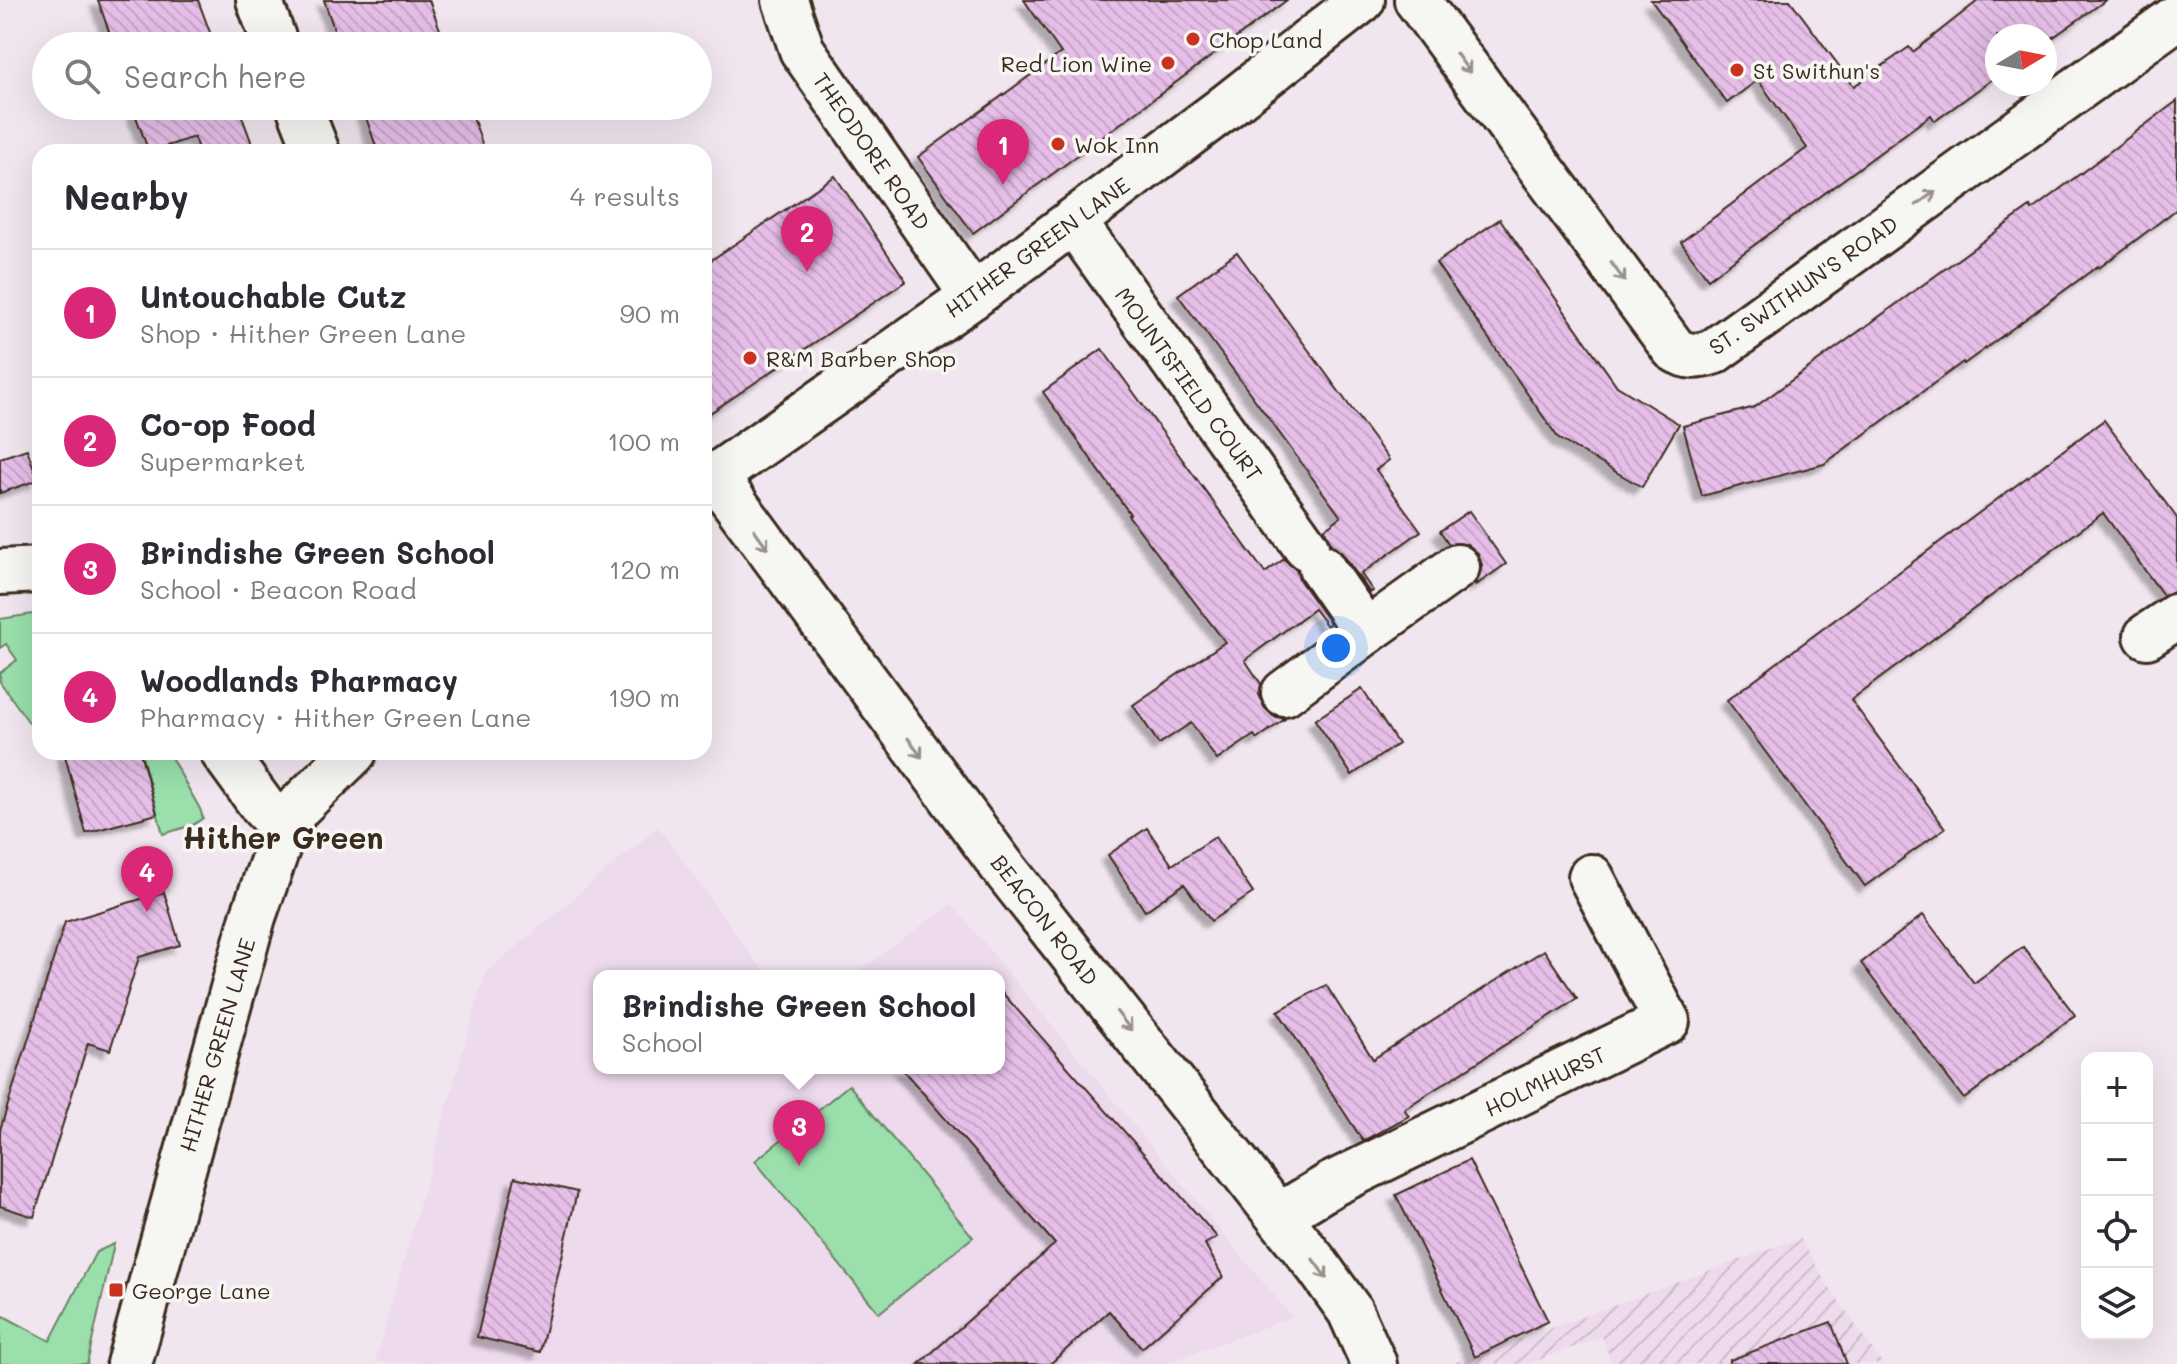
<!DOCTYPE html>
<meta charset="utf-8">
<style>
body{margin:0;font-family:Mali,sans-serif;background:#f2f2f3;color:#2b2b33}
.controls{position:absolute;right:24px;bottom:24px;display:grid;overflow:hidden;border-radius:16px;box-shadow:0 8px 32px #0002}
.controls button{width:72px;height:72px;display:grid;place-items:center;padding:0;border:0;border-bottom:2px solid #e1e1e2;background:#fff;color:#2b2b33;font:40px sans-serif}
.compass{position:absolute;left:1985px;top:24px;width:72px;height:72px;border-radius:50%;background:#fff;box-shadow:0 8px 32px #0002;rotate:80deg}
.you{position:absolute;left:1336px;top:648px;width:28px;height:28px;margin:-20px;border:6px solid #fff;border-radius:50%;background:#1a73e8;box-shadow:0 0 0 12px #1a73e833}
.badge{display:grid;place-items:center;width:52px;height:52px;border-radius:50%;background:#db2777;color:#fff;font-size:26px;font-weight:700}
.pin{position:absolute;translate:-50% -66px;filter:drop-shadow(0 2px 4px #0008)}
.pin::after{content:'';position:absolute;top:42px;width:28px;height:24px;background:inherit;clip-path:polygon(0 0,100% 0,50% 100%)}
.popup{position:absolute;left:593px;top:970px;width:412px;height:104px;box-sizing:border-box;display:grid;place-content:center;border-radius:16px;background:#fff;filter:drop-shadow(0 2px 6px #0005);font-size:26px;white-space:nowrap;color:#7c7c81}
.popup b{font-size:30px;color:#2b2b33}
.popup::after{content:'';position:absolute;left:50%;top:100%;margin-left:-16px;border:16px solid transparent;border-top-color:#fff}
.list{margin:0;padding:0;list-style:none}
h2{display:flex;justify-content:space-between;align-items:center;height:104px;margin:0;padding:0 32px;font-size:34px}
h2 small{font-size:26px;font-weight:400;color:#7c7c81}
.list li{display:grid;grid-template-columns:52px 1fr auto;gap:24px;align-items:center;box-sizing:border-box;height:128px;padding:0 32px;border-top:2px solid #e1e1e2}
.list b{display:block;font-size:30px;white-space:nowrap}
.list p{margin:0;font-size:26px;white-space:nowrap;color:#7c7c81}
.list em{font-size:26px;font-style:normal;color:#7c7c81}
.icon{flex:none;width:44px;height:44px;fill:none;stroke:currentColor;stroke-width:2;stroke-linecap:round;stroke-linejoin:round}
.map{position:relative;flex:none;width:2177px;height:1364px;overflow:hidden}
.search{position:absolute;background:#fff;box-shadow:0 8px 32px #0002;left:32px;top:32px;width:680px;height:88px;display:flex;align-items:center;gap:20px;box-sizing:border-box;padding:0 28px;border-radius:44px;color:#7c7c81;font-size:30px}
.panel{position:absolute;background:#fff;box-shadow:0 8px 32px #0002;left:32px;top:144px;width:680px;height:616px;border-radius:24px}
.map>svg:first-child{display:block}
.built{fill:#eedaed}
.industrial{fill:url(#industrial-furrows)}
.green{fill:#9adfac;stroke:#6a8465;stroke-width:2}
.building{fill:url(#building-back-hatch);stroke:#3b2a1e;stroke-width:2;filter:url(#shadow)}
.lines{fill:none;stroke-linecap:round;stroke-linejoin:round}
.minor-casing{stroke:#3b2a1e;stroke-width:50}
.minor{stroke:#f6f6f2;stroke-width:44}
.oneway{stroke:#989088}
.poi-dot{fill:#c8321e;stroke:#f6f6f2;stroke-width:3}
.labels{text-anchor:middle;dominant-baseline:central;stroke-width:7;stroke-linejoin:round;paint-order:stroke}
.poi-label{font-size:22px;fill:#3b2a1e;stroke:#f6f6f2;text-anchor:start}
.street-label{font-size:22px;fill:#3b2a1e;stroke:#f6f6f2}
.district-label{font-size:30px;font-weight:bold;fill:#3b2a1e;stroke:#f6f6f2}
</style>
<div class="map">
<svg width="2177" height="1364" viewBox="0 0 2177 1364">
<defs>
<pattern id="industrial-furrows" width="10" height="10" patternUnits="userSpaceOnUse" patternTransform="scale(2)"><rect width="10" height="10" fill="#eedaed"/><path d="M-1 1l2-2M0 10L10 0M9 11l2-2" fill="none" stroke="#cdbbcb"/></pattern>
<pattern id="building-back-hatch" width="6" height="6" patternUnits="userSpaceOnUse" patternTransform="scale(2)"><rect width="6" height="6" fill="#e6bfe8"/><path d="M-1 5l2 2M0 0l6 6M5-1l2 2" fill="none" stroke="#c6a4c7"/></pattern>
<filter id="shadow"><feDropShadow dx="-7" dy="7" stdDeviation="2" flood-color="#0004"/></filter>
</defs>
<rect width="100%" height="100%" fill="#f1e6ef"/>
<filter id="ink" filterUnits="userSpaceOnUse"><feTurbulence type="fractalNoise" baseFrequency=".0125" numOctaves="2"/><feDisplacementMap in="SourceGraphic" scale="16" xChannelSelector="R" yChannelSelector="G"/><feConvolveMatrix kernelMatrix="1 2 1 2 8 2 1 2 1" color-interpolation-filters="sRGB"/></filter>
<g filter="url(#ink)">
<polygon class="built" points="658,827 767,976 599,976 599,1068 999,1068 999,976 851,976 952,904 1292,1317 1165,1364 375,1362 485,973"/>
<polygon class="industrial" points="1800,1238 1831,1290 1883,1364 1612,1364 1602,1337 1528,1364 1451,1364"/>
<g class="green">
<polygon points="40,613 40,738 0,682 0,673 17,660 6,644 0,648 0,619"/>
<polygon points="141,752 168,752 200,809 203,818 193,825 163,834"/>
<polygon points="849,1085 973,1237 879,1313 755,1161"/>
<polygon points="114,1244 87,1364 0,1364 0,1314 50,1341 96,1252"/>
</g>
<g class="building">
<polygon points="98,0 198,0 215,46 114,46"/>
<polygon points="324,0 429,0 446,46 340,46"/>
<polygon points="1024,0 1287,0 973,233 918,157 1061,53"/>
<polygon points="1651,0 1790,0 1854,86 1909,47 1913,52 1979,0 2106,0 2045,43 2045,36 1997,36 1997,76 1935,121 1931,115 1708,279 1681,242 1807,148 1758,80 1727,103"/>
<polygon points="2177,101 2177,209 2099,268 2098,266 1964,364 1963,362 1824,464 1702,496 1683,426 1755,407 2030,207 2032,210"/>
<polygon points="148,106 238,106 255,152 199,152 194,137 149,152 134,111"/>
<polygon points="362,106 469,106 485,152 378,152"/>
<polygon points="835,176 906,281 704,417 704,265"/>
<polygon points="1500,219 1617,386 1679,424 1642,487 1559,439 1436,263"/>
<polygon points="1237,252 1389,460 1376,470 1421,531 1361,574 1373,591 1370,593 1342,553 1331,544 1324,529 1341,517 1178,295"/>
<polygon points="1102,349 1265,573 1284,559 1296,570 1300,581 1330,623 1327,626 1314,609 1245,660 1261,684 1259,695 1264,707 1273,716 1285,719 1257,739 1254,735 1217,760 1191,723 1159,744 1133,705 1225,642 1128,515 1130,514 1043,392"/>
<polygon points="2104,420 2177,518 2177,591 2163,595 2103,513 1851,700 1945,828 1865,886 1727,700"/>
<polygon points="27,449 38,480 0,493 0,458"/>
<polygon points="1469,511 1506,564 1476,585 1482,565 1478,553 1467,544 1449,544 1440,531"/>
<polygon points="1362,689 1398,744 1352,775 1315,720"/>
<polygon points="64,752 140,752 157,814 86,833"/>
<polygon points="1147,828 1172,865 1215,837 1253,893 1211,921 1184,884 1145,911 1108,855"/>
<polygon points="164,892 180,945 139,957 110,1050 88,1043 34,1217 0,1206 0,1130 65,922"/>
<polygon points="1923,915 1974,983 2023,947 2075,1015 1964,1099 1861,963"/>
<polygon points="1544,950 1577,999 1404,1109 1409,1116 1363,1141 1278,1011 1326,985 1373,1059"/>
<polygon points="999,989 1217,1237 1205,1244 1223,1277 1142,1348 1109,1311 1050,1364 919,1364 1055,1244 901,1068 999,1068"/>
<polygon points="1469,1160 1548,1321 1475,1357 1396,1195"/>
<polygon points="515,1177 577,1192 540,1352 477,1337"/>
<polygon points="1831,1322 1847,1364 1730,1364 1730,1360"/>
</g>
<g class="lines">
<g class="minor-casing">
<g id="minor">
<polyline points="259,0 276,46"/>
<polyline points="785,0 802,50 973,296"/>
<path d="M1417,0L1674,349C1687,358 1698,357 1713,352L2177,17"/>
<polyline points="299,106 317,152"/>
<polyline points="1073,221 1306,547"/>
<polyline points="715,476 1002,866 1317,1265 1350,1311 1374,1364"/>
<polyline points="704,484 973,296 1223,109 1362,0"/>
<polyline points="1321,567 1366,632 1457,567"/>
<polyline points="0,572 40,570"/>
<polyline points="2147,636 2177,616"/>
<polyline points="1284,693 1366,632"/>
<polyline points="223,752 263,807 284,829"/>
<polyline points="1279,1216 1332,1184 1667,1021 1591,877"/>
<polyline points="129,1364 253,917 284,829 297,808 354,752"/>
</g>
</g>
<use href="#minor" class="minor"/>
</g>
<defs><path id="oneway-shaft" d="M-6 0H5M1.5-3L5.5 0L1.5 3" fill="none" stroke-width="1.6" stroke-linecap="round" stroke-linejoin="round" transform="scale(2)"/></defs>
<g class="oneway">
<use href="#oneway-shaft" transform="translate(1463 63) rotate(54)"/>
<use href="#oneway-shaft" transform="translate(1926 198) rotate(-36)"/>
<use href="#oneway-shaft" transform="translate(1618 272) rotate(54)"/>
<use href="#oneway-shaft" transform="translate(761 539) rotate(54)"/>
<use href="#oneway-shaft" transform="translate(915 748) rotate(54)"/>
<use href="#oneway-shaft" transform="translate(1124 1021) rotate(52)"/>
<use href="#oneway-shaft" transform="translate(1320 1269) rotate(54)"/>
</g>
</g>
<g class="poi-dot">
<circle cx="1193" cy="39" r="8"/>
<circle cx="1168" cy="63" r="8"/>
<circle cx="1737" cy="70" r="8"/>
<circle cx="1058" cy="144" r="8"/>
<circle cx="750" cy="358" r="8"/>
<rect x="108" y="1282" width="16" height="16" rx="4"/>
</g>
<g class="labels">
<g class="poi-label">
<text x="1209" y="39">Chop Land</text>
<text x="1152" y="63" text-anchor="end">Red Lion Wine</text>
<text x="1753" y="70">St Swithun's</text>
<text x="1074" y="144">Wok Inn</text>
<text x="766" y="358">R&amp;M Barber Shop</text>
<text x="132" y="1290">George Lane</text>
</g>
<g class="street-label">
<text transform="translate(872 151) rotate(55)">THEODORE ROAD</text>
<text transform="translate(1037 247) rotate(-36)">HITHER GREEN LANE</text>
<text transform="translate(1803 285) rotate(-35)">ST. SWITHUN'S ROAD</text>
<text transform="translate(1189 384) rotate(54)">MOUNTSFIELD COURT</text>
<text transform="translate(1045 920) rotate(52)">BEACON ROAD</text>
<text transform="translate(217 1045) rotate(-74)">HITHER GREEN LANE</text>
<text transform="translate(1545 1081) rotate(-26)">HOLMHURST</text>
</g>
<g class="district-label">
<text x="283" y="837">Hither Green</text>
</g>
</g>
</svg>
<div class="controls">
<button>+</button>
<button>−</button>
<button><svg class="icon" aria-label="locate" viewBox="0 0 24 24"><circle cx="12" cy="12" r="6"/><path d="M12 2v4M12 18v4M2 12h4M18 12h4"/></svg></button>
<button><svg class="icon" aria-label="layers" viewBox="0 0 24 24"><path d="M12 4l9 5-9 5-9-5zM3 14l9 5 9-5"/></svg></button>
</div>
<svg class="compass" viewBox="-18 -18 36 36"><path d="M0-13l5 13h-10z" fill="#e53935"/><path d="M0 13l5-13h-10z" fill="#7c7c81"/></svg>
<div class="you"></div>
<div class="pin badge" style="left:1003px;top:185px">1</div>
<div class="pin badge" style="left:807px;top:272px">2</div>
<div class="pin badge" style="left:799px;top:1166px">3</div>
<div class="popup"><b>Brindishe Green School</b>School</div>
<div class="pin badge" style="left:147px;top:912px">4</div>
<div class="search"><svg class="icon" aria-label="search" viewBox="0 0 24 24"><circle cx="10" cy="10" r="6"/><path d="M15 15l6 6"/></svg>Search here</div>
<section class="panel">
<h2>Nearby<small>4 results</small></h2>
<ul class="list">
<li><span class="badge">1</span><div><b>Untouchable Cutz</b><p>Shop · Hither Green Lane</p></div><em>90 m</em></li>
<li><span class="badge">2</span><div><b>Co-op Food</b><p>Supermarket</p></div><em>100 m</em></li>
<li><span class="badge">3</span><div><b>Brindishe Green School</b><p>School · Beacon Road</p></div><em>120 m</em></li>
<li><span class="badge">4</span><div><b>Woodlands Pharmacy</b><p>Pharmacy · Hither Green Lane</p></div><em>190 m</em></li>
</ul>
</section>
</div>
